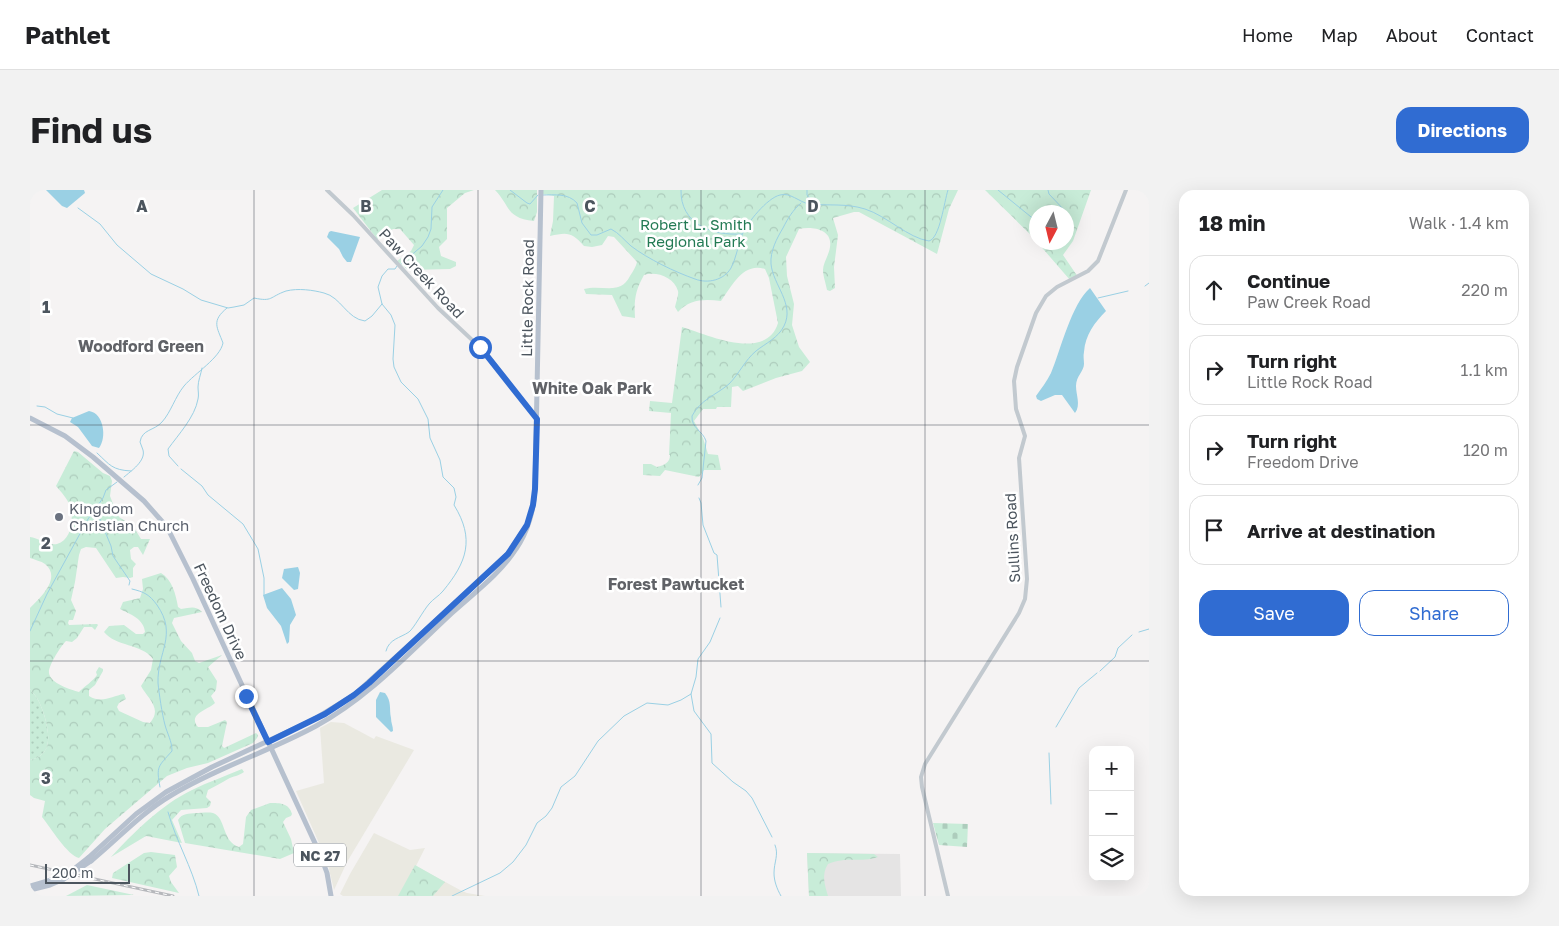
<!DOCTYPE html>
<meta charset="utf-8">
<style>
body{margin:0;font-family:"Golos Text",sans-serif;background:#f2f2f2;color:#202124}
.controls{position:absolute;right:15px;bottom:15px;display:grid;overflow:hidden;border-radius:10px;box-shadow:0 5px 20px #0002}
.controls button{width:45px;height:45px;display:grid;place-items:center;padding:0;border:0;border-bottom:1px solid #e0e0e0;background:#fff;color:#202124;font:25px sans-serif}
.compass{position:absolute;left:999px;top:15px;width:45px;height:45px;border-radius:50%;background:#fff;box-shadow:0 5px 20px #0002;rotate:187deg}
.scale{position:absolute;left:15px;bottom:12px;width:85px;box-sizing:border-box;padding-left:5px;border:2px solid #4c555e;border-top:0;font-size:14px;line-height:18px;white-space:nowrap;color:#4c555e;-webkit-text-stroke:4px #fff;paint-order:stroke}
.stop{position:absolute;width:15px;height:15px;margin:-11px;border:4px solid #306cd2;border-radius:50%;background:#fff}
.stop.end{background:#306cd2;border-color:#fff;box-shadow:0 1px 5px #0008}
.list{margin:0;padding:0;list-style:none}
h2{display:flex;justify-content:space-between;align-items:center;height:65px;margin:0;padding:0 20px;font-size:21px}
h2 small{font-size:16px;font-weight:400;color:#757577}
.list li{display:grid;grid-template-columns:32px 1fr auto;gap:15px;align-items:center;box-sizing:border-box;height:70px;margin:0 10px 10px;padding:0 10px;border:1px solid #e0e0e0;border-radius:15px}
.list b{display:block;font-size:19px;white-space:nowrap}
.list p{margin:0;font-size:16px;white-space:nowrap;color:#757577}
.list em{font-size:16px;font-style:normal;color:#757577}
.actions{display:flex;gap:10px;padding:15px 20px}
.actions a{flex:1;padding:11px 0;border:1px solid #306cd2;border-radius:15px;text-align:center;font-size:18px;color:#306cd2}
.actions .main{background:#306cd2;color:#fff}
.icon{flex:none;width:28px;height:28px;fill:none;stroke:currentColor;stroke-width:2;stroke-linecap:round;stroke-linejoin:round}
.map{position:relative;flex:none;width:1119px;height:706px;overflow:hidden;border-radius:15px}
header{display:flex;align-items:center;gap:30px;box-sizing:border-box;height:70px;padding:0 25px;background:#fff;border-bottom:1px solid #e0e0e0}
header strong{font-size:24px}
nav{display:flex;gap:28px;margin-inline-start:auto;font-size:18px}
.intro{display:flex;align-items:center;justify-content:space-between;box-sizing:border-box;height:120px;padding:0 30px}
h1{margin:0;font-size:35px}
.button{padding:12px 22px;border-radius:15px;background:#306cd2;color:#fff;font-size:18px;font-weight:700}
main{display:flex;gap:30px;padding:0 30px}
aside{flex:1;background:#fff;border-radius:15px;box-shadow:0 5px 20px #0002}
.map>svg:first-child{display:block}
.commercial{fill:#eae9e1}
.education{fill:#e5e4e4}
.grass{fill:url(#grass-dots)}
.forest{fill:url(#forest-crowns)}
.cemetery{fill:url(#cemetery-stones)}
.water{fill:#9ad0e4}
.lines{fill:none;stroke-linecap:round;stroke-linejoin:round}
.stream{stroke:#9ad0e4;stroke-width:1}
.minor{stroke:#c2c9cf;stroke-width:4}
.major{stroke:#b6c0ce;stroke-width:5}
.rail-casing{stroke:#b6b8bc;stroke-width:3}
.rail{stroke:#fff;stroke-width:1;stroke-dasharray:4;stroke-linecap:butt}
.major-bridge{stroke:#b6c0ce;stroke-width:5}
.route{stroke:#306cd2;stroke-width:6}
.grid{fill:none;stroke:#4c555e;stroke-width:1;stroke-opacity:0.55}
.worship-dot{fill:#6b7280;stroke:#fff;stroke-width:2}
.labels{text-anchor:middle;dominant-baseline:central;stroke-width:5;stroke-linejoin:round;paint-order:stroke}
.shield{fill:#fff;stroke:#82888e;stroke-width:1}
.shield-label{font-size:14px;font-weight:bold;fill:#4c555e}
.park-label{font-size:15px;fill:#237a54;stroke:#fff}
.street-label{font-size:15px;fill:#4c555e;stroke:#fff}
.worship-label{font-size:15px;fill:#5b616d;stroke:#fff;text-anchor:start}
.neighbourhood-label{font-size:16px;font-weight:bold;fill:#606267;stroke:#fff}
.grid-label{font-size:16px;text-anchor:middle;font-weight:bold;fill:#4c555e;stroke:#fff;stroke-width:5;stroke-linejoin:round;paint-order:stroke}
</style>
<header>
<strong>Pathlet</strong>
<nav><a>Home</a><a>Map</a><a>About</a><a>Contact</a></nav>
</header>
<div class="intro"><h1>Find us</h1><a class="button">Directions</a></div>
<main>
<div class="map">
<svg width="1119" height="706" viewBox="0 0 1119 706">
<defs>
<pattern id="grass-dots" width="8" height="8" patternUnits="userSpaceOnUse" patternTransform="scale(1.25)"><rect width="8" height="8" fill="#c8ecd8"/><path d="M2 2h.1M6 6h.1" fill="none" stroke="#adccbc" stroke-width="1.8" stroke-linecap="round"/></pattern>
<pattern id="forest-crowns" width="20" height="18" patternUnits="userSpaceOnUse" patternTransform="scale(1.25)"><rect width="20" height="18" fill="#c8ecd8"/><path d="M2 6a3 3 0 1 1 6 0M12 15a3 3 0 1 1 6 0" fill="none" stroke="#adccbc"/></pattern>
<pattern id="cemetery-stones" width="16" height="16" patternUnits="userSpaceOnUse" patternTransform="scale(1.25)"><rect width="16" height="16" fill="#c8ecd8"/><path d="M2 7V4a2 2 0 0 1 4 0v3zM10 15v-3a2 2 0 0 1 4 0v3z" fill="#adccbc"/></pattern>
</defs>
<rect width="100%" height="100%" fill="#f5f3f3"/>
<g class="commercial">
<polygon points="301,532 314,533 344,549 346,546 384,560 317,672 304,700 297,671 266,601 294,593 290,538"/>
<polygon points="344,643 380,660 395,658 386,676 430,700 437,703 455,706 313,706 310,704 320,684"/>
</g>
<polygon class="education" points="777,663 870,664 871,706 779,706"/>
<path class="grass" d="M0,499C2,502 5,505 7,508C14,520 24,551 14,562C10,567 5,569 0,570Z"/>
<g class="forest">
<polygon points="352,0 444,0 435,3 417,18 417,49 409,57 411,66 426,72 426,76 420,79 378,80 367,71 381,61 384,55 370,39 363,39 347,49 323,18"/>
<path d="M465,0H507V22L504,31C476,28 481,17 465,0Z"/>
<path d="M513,0H928L919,19L907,64L829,22H824L803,28L808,45L804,77L805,98L800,101L797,100C796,94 793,86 793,80C793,73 799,65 800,57C803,39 782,36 769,39L756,67L757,86L764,114L762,135L769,157L780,172L772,181L746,188L713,201L708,196L702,197L701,217H687L686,219H673L664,231L673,248L678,264L688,265L691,280H674L669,287L635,280L630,286L613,285V274H621L627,277C634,275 640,273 640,265H639L641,223L619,221L620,211L642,213L652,137C678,145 736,172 748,133L739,88L735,79C713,72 702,96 691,111C674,109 660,109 648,122L645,117C646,112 649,105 648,101C644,87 626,81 614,85C605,101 604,110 605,128L592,126L582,105L556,104L554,99C572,94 590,106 600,86C603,81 606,77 607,72L584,47L578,46L572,55L562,57L554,56C542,42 537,42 520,46L523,31L524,6L513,4Z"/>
<polygon points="955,0 1061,0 1043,51 1033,65 1048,87 1040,90 1008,53 1036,52 1036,22 1006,22 1006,50"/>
<path d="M44,261L48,262L73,283L80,286L82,291L80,306L85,319L89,327L103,336L111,349H120L113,365L108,357H104L100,360L101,369L106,374L103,378V387L100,388L93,387L86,388L66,358L56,357L51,359L49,365L45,392L41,410L46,421L43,430H39L38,433L39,435L67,434L68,435L65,440L62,437H54L47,448L42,452L36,451C31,456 18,476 19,483C20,493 41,500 49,502C55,496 62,492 67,485L66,482L69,477L73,479V481L65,495L59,500V506C72,514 82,506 94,504L96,509L89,513L87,517L89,521L113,532L120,533C133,518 117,508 111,496L121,480L123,469C111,453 86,457 74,442L79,436L94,435L106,444H113L115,442C114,429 100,424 90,419L93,412L110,408L113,399L112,389L131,383C142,389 146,405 148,417L151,419C160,418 165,415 172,422L144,428L142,433L151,451L162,463L165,471L169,473L192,465L178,477L187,491L186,500L181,506L185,513C178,520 157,524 168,537H178L195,530L197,532L192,556L194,558L226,543L228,545L227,548L223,553L178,573L157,578L137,586L75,639L49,668C38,666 20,637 12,627L15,611L4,608L0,605V570C5,569 10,567 14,562C24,551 14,520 7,508C5,505 2,502 0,499V418C10,408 32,388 15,374C11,371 5,370 0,368V347C8,348 20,356 27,354C42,350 44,328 40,316C37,308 31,302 26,296Z"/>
<path d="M212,579L214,582C209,586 203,586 198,589C192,593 185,596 178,600L176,607L181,612L180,616L177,618L151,620L142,630L152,653L116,646L81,667C104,642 131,615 162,600C178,592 196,586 212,579Z"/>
<path d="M240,613C250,613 259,613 262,624L261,626L256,628L253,632L261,649L264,663L250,669L155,653L148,630C152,623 159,624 166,623C171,623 178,622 183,623C196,627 192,652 209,657L213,654L216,627L221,620Z"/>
<polygon points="121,662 145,665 147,677 139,686 141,692 149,703 82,688 83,683 114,663"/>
<path d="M777,663L844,664L848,667C833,673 815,666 798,674C791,685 795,695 798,706H779Z"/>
<polygon points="385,675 415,692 403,706 368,706"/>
<polygon points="57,695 104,705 36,706"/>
</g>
<polygon class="cemetery" points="903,633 938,634 937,657 909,655"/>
<g class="water">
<polygon points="16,0 54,0 55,3 37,18 32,16"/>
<polygon points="301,41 330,47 321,72 317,72 313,67 309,59 297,47 299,42"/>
<path d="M1060,98L1076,121C1065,132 1055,145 1054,162C1053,166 1054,170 1054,174C1054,181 1046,186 1046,196C1046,205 1051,215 1045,223L1032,205H1025L1011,211L1007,209L1006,206C1011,199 1017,191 1021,183C1031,159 1041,115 1060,98Z"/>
<path d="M59,221C74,223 77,248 69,258L62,256L48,237L40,232L42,228Z"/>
<polygon points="268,377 270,383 268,399 264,400 252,388 254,379"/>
<polygon points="252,398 261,409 266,425 260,435 259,452 257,454 251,436 237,418 233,405"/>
<path d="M350,502L355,503C362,512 359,518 361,528C361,533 363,536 363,541L361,542L346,527V510Z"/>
</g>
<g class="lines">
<g class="stream">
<polyline points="480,0 497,13 500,14 508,5"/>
<path d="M651,0C650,34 682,46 712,44"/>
<polyline points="777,0 777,5 783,13"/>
<polyline points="968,0 1006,31"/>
<polyline points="1018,0 1019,4 1036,22"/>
<path d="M512,5C525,5 538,3 547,13L552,33L561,45H567L581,39C589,43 594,50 601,56C618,69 645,82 665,89C678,94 694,90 701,78C706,69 708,55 712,45C717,33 737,8 750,5C760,2 769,12 779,14C798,16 816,13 835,19C857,26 878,48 899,51C910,48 914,12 918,0"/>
<path d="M48,18L70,34L87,55L121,84L153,99L171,110L198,118L204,117L214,115L224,108C243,112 239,107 256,101C268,98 283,100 294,103C311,107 317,129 335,131L342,126L352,114"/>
<polyline points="1036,25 1036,29"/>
<polyline points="371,74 392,56 398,47 401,39 402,17 413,0"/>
<polyline points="1115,96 1119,93"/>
<polyline points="1068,108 1098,101"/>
<polyline points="7,216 15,217 27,224 43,228"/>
<path d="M67,263C80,275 82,280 101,281"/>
<path d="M148,276L139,266L138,259C148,245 165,227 168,209C169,205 168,201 168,197C168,191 171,184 172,178"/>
<polyline points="151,279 172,296 178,305 213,334 228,359 234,388 234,405"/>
<path d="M94,287C101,281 116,271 113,260C112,257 111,255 110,252C112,239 124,241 132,232C141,222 145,207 154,196C165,183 190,168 193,153C187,137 181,131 197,118"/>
<path d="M668,295L672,288L676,251C673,241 661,238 662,226C670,210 686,205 699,194C709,184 715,170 726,161C736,153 748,148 754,136C765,114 743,95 741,74C740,61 747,48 753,38C758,28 763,20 771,13"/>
<polyline points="669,308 671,313 673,335 684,363 687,365 691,417"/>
<polyline points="68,316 69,327 81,356 83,366 100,391 99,395"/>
<path d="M102,399C114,402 119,404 127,415C148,445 127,462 128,493C129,503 132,524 135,535C137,543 142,551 142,561C128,577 126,576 130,597"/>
<polyline points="690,428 680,452 668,469 666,487 661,504 664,521 681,544 682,573 703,592 716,601 722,608 742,647"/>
<polyline points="0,441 17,404 58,329 73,308 76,300 87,292"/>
<polyline points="1109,442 1119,439"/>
<path d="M356,461C359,449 370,448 379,442C384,438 393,421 399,414C403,409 409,406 413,401C437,372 445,349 424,315L426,307L424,298L413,287L410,270L400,248L398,229L388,209L371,192L364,177L363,169L365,135L361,125L352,114L348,97L352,86L358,79H365L367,76"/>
<polyline points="1070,481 1085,467 1088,458 1102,445"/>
<polyline points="1026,537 1049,498 1067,483"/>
<polyline points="1019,563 1021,614"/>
<path d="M138,622C146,651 162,677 169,706"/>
<path d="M745,655C749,665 744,672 744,683C744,691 747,699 751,706"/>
<polyline points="422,706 470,683 483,672 496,655 507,633 516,626 522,618 531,597 545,586 568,551 594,526 617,513 638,515 651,510 661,504"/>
</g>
<g class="minor">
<polyline points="297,0 323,25 408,118 456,163 506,228"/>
<polyline points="918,706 892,597 891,587 895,574 989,423 995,409 997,389 989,268 995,246 986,219 984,191 987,177 1006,123 1016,106 1027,97 1058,81 1068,71 1096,0"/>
</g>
<g class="major">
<polyline points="0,228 35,246 63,267 114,311 137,337 163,389 290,664 297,683 301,706"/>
<polyline points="58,668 106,624 136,602 182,577 283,530 324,505 468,374 482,359 491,344"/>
<path d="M61,671C88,649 110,624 140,606C186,578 238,562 286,536C338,508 379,463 422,423C444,403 470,384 486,359C498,342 504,319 505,299L511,0"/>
<polyline points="0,696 28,688"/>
<polyline points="0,700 20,695 34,689"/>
</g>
<g class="rail-casing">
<polyline id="rail" points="0,675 143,706"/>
</g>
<use href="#rail" class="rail"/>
<g class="major-bridge">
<polyline points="28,688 44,679 58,668"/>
<polyline points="34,689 61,671"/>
</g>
</g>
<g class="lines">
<polyline class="route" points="216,506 238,552 295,524 324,505 339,493 478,364 497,335 503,315 505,299 507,229 450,157"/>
</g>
<path class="grid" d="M224,0V706M448,0V706M671,0V706M895,0V706M0,235H1119M0,471H1119"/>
<circle class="worship-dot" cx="29" cy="327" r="5"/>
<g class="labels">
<rect class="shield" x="264" y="653.5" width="52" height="23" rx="4"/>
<g class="shield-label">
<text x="290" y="665">NC 27</text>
</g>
<g class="park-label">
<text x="666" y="34">Robert L. Smith<tspan x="666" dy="17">Regional Park</tspan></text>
</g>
<g class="street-label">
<text transform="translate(392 83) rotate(47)">Paw Creek Road</text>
<text transform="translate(497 108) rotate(-89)">Little Rock Road</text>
<text transform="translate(982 348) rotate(-93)">Sullins Road</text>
<text transform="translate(191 421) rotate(65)">Freedom Drive</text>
</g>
<g class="worship-label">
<text x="39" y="318">Kingdom<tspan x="39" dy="17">Christian Church</tspan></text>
</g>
<g class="neighbourhood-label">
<text x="111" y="156">Woodford Green</text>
<text x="562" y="198">White Oak Park</text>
<text x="646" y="394">Forest Pawtucket</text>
</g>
</g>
<g class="grid-label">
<text x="112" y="22">A</text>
<text x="336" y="22">B</text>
<text x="560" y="22">C</text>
<text x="783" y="22">D</text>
<text x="16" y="123">1</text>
<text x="16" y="359">2</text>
<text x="16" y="594">3</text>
</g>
</svg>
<div class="controls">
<button>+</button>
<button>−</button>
<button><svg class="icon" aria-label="layers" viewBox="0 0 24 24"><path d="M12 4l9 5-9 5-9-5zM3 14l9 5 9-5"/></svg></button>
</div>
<svg class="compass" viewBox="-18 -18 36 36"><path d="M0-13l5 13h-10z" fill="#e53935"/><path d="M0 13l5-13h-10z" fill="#757577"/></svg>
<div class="scale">200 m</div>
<div class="stop" style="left:450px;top:157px"></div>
<div class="stop end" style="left:216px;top:506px"></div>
</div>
<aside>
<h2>18 min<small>Walk · 1.4 km</small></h2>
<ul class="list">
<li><svg class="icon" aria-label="ahead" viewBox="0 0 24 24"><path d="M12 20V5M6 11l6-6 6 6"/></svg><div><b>Continue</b><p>Paw Creek Road</p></div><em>220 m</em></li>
<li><svg class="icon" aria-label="right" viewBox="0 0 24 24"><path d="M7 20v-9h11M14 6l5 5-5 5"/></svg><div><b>Turn right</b><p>Little Rock Road</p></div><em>1.1 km</em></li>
<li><svg class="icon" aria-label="right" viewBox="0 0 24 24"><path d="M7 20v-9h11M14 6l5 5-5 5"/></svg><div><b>Turn right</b><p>Freedom Drive</p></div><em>120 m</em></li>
<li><svg class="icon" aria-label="arrive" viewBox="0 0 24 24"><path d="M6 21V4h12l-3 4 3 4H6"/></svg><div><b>Arrive at destination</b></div></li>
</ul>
<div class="actions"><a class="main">Save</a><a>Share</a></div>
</aside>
</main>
